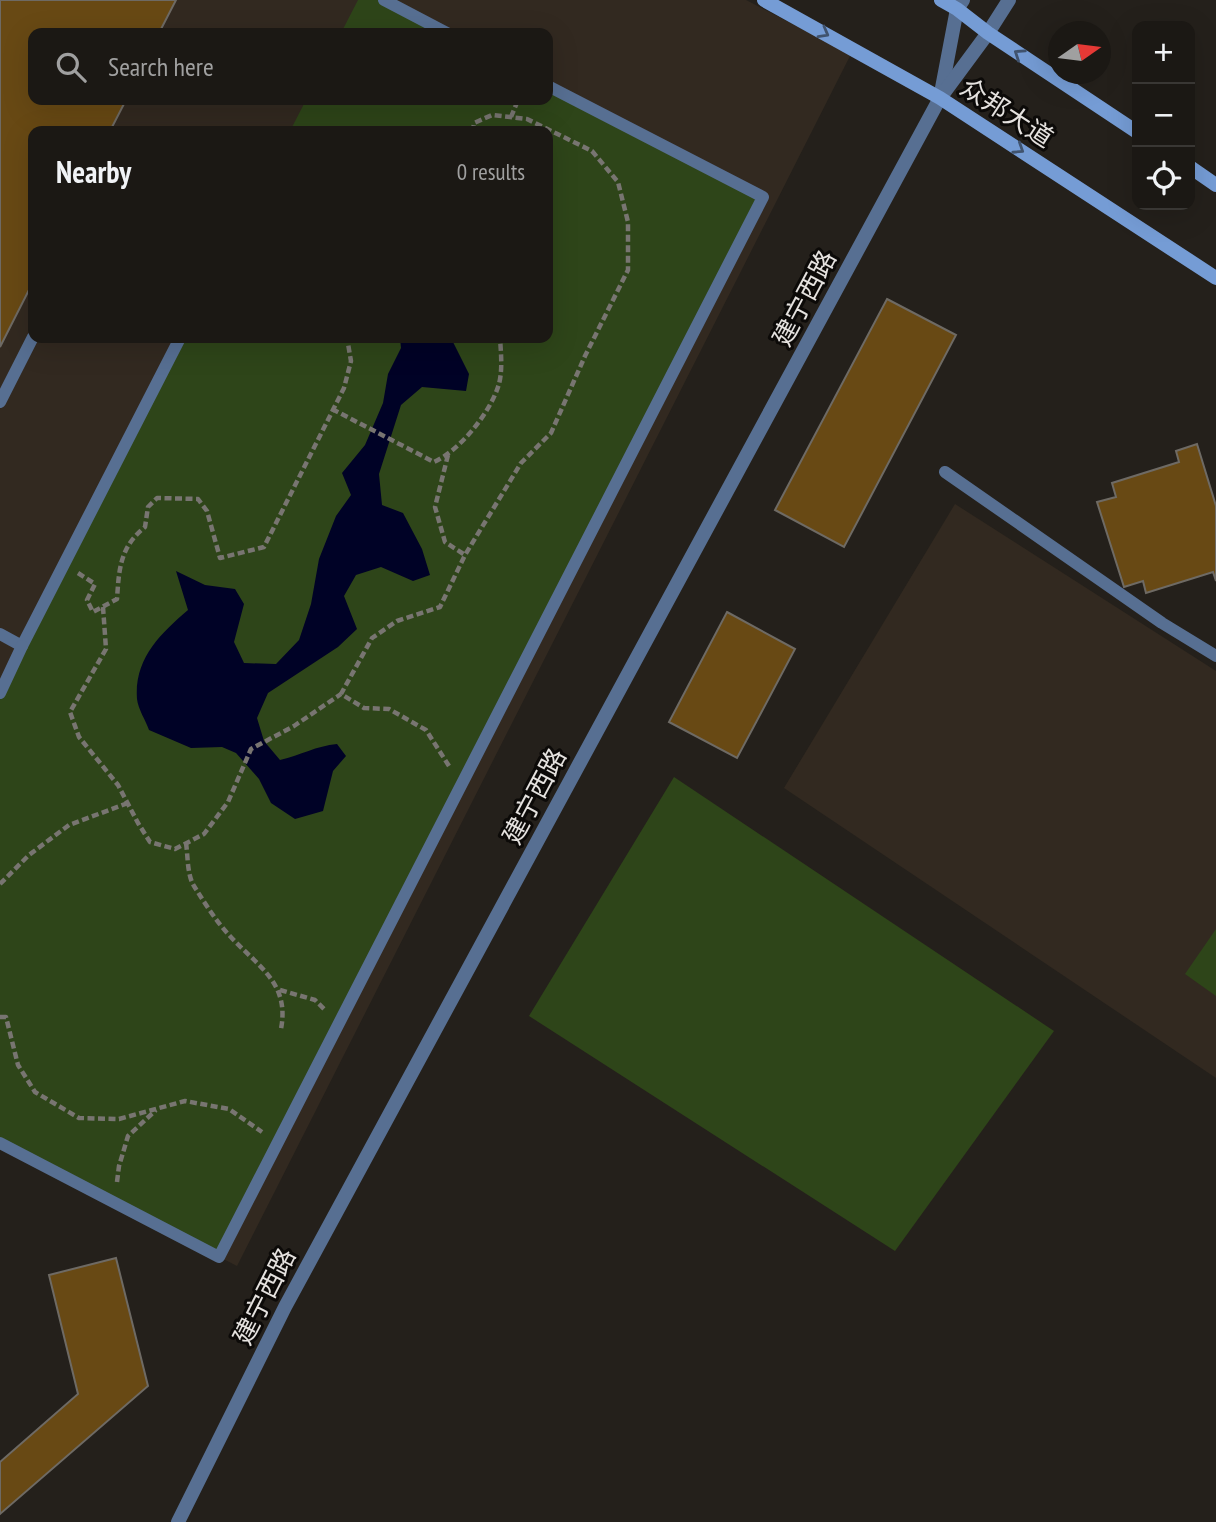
<!DOCTYPE html>
<meta charset="utf-8">
<style>
body{margin:0;font-family:"PT Sans Narrow","Noto Sans SC",sans-serif;background:#24211d;color:#f1f3f6}
.controls{position:absolute;right:21px;top:21px;display:grid;overflow:hidden;border-radius:14px;box-shadow:0 7px 28px #0002}
.controls button{width:63px;height:63px;display:grid;place-items:center;padding:0;border:0;border-bottom:2px solid #393734;background:#1b1814;color:#f1f3f6;font:35px sans-serif}
.compass{position:absolute;left:1048px;top:21px;width:63px;height:63px;border-radius:50%;background:#1b1814;box-shadow:0 7px 28px #0002;rotate:76deg}
.list{margin:0;padding:0;list-style:none}
h2{display:flex;justify-content:space-between;align-items:center;height:91px;margin:0;padding:0 28px;font-size:30px}
h2 small{font-size:23px;font-weight:400;color:#a0a0a0}
.icon{flex:none;width:38px;height:38px;fill:none;stroke:currentColor;stroke-width:2;stroke-linecap:round;stroke-linejoin:round}
.map{position:relative;flex:none;width:1216px;height:1522px;overflow:hidden}
.search{position:absolute;background:#1b1814;box-shadow:0 7px 28px #0002;left:28px;top:28px;width:525px;height:77px;display:flex;align-items:center;gap:18px;box-sizing:border-box;padding:0 24px;border-radius:14px;color:#a0a0a0;font-size:26px}
.panel{position:absolute;background:#1b1814;box-shadow:0 7px 28px #0002;left:28px;top:126px;width:525px;height:217px;border-radius:14px}
.map>svg:first-child{display:block}
.built{fill:#322920;fill-rule:evenodd}
.green{fill:#2e4519}
.water{fill:#000226}
.building{fill:#684914;stroke:#6e6a64;stroke-width:2}
.lines{fill:none;stroke-linecap:round;stroke-linejoin:round}
.path{stroke:#787571;stroke-width:4.5;stroke-dasharray:7 3.5;stroke-linecap:butt}
.service{stroke:#576f92;stroke-width:12}
.tertiary{stroke:#576f92;stroke-width:14}
.secondary{stroke:#759cd5;stroke-width:14}
.oneway{stroke:#40536e}
.labels{text-anchor:middle;dominant-baseline:central;stroke-width:6;stroke-linejoin:round;paint-order:stroke}
.street-label{font-size:26px;fill:#e5e2df;stroke:#0c0a08}
</style>
<div class="map">
<svg width="1216" height="1522" viewBox="0 0 1216 1522">
<rect width="100%" height="100%" fill="#24201b"/>
<g class="built">
<path d="M0,0H746L851,54L237,1266L0,1144ZM33,33H548V100H33ZM33,131H548V338H33Z"/>
<polygon points="955,504 1216,671 1216,1078 784,788"/>
</g>
<g class="green">
<polygon points="358,0 384,0 447,33 341,33"/>
<polygon points="548,86 763,197 219,1257 0,1143 0,697 182,338 548,338 548,131 290,131 306,100 548,100"/>
<polygon points="674,777 1054,1031 895,1251 529,1016"/>
<polygon points="1216,929 1216,996 1185,974"/>
</g>
<path class="water" d="M400,338H451L469,374L466,391L422,387L401,405L379,474L382,505L403,513L422,549L430,575L413,581L381,567L356,575L344,596L357,629L338,647L268,693L257,718L264,741L280,760C301,755 316,746 337,744L346,756L333,771L323,811L295,819L271,803L259,779L236,753L222,747L191,748L149,730C146,721 138,709 137,699C134,659 160,634 188,610L176,571L205,585L235,589L244,604L234,642L244,663L276,664L299,640L311,604L319,559L336,516L351,495L342,473L365,445L383,403L388,374L401,348Z"/>
<g class="building">
<polygon points="0,0 176,0 159,33 33,33 33,100 126,100 110,131 33,131 33,282 0,347"/>
<polygon points="887,299 956,335 844,547 775,510"/>
<polygon points="1197,444 1216,506 1216,581 1213,572 1146,593 1143,581 1124,587 1097,502 1116,497 1112,483 1179,462 1176,451"/>
<polygon points="727,612 795,649 737,758 669,722"/>
<polygon points="116,1258 148,1386 0,1514 0,1462 78,1394 49,1275"/>
</g>
<g class="lines">
<g class="path">
<polyline points="511,117 518,100"/>
<path d="M332,409L434,462C460,450 489,414 498,387C503,373 501,353 500,338"/>
<polyline points="448,455 435,507 445,542 465,555 521,463 551,433 585,356 628,270 628,222 618,182 592,151 527,119 492,115 474,123 473,131"/>
<path d="M78,573L95,584L87,600L93,612L117,599C119,569 120,547 145,527L148,507L157,498L198,499L207,511L220,558L264,547L344,388L351,361L347,338"/>
<polyline points="103,607 106,649 70,712 79,737 118,785 138,823 150,842 175,849 204,834 228,802 251,749 294,726 341,694"/>
<polyline points="449,766 426,730 389,709 364,708 341,694 372,638 397,621 440,607 465,555"/>
<path d="M186,843C188,856 187,875 194,886C204,902 216,921 229,935C257,966 290,982 281,1029"/>
<polyline points="0,884 29,855 69,825 128,803"/>
<polyline points="280,990 315,1000 325,1010"/>
<polyline points="0,1017 6,1017 18,1065 35,1092 79,1118 119,1119 185,1101 229,1109 262,1132"/>
<polyline points="117,1182 119,1166 128,1136 156,1110"/>
</g>
<g class="service">
<polyline points="384,0 447,33"/>
<polyline points="0,402 33,337"/>
<polyline points="945,472 1162,623 1216,656"/>
<polyline points="0,634 22,646 180,338"/>
<polyline points="0,693 22,646"/>
<polyline points="0,1143 219,1257 763,197 548,86"/>
</g>
<g class="tertiary">
<polyline points="941,93 957,9 963,0"/>
<polyline points="178,1522 285,1307 940,98 988,33 1009,0"/>
</g>
<g class="secondary">
<polyline points="764,0 940,98 1216,278"/>
<polyline points="941,0 957,9 988,33 1137,132"/>
<polyline points="1190,167 1216,185"/>
</g>
</g>
<defs><path id="oneway-chevron" d="M-2-3.5L2.5 0L-2 3.5" fill="none" stroke-width="1.6" stroke-linecap="round" stroke-linejoin="round" transform="scale(1.75)"/></defs>
<g class="oneway">
<use href="#oneway-chevron" transform="translate(824 33) rotate(29)"/>
<use href="#oneway-chevron" transform="translate(1019 54) rotate(-146)"/>
<use href="#oneway-chevron" transform="translate(1019 149) rotate(33)"/>
</g>
<g class="labels">
<g class="street-label">
<text transform="translate(1007 112) rotate(33)">众邦大道</text>
<text transform="translate(804 298) rotate(-62)">建宁西路</text>
<text transform="translate(534 796) rotate(-62)">建宁西路</text>
<text transform="translate(264 1296) rotate(-63)">建宁西路</text>
</g>
</g>
</svg>
<div class="controls">
<button>+</button>
<button>−</button>
<button><svg class="icon" aria-label="locate" viewBox="0 0 24 24"><circle cx="12" cy="12" r="6"/><path d="M12 2v4M12 18v4M2 12h4M18 12h4"/></svg></button>
</div>
<svg class="compass" viewBox="-18 -18 36 36"><path d="M0-13l5 13h-10z" fill="#e53935"/><path d="M0 13l5-13h-10z" fill="#a0a0a0"/></svg>
<div class="search"><svg class="icon" aria-label="search" viewBox="0 0 24 24"><circle cx="10" cy="10" r="6"/><path d="M15 15l6 6"/></svg>Search here</div>
<section class="panel">
<h2>Nearby<small>0 results</small></h2>
<ul class="list">
</ul>
</section>
</div>
